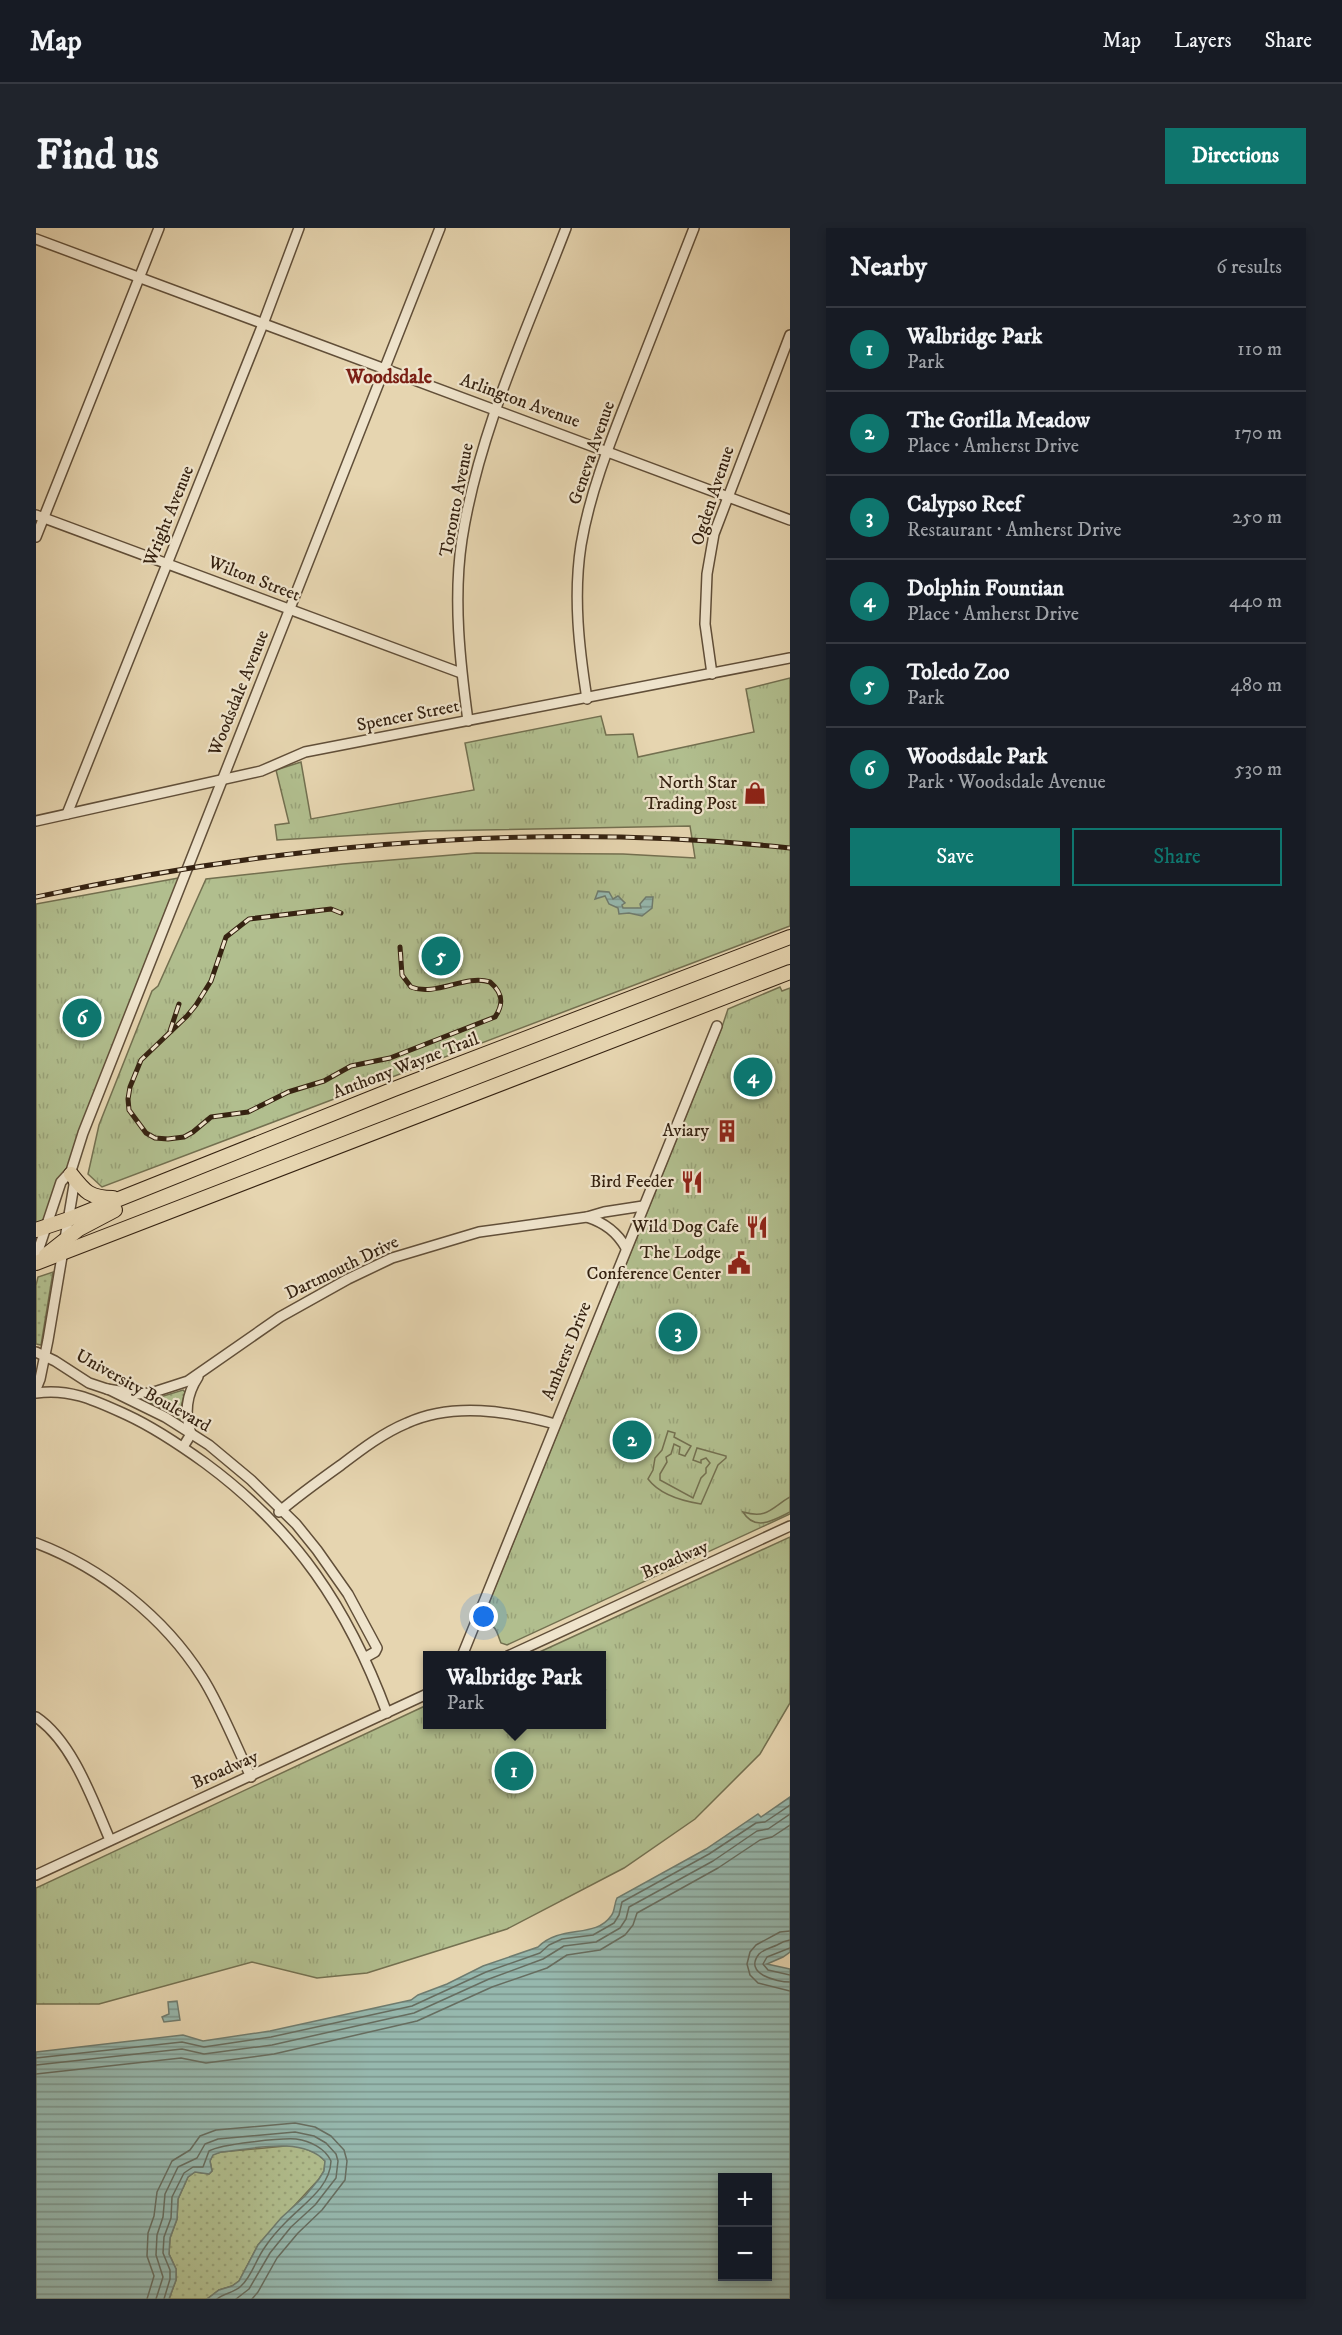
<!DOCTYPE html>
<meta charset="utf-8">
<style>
body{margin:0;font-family:"IM FELL DW Pica",serif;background:#20242c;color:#f1f3f6}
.controls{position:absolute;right:18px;bottom:18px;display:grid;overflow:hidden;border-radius:0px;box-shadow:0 3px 9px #0003}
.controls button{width:54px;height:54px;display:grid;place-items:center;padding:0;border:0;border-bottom:2px solid #363941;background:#171b24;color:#f1f3f6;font:30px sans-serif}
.you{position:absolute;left:448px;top:1389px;width:21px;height:21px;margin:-15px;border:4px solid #fff;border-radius:50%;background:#1a73e8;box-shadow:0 0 0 9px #1a73e833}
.badge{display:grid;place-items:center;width:39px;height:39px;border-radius:50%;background:#0f766e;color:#fff;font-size:20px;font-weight:700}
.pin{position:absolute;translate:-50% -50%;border:3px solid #fff;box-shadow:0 2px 6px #0006}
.popup{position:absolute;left:387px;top:1423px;width:183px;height:78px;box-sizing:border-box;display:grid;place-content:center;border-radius:0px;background:#171b24;filter:drop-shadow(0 2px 4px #0005);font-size:20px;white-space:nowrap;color:#9ea1a6}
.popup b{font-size:22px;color:#f1f3f6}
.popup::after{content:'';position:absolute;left:50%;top:100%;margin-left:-12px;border:12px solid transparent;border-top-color:#171b24}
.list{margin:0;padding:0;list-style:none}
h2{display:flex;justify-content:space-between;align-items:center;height:78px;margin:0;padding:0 24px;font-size:26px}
h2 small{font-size:20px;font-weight:400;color:#9ea1a6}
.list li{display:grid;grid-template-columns:39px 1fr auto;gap:18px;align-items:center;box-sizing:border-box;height:84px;padding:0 24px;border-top:2px solid #363941}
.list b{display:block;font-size:22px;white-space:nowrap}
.list p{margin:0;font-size:20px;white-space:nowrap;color:#9ea1a6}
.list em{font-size:20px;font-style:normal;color:#9ea1a6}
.actions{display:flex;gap:12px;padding:18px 24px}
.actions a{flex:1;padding:14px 0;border:2px solid #0f766e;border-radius:0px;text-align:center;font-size:21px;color:#0f766e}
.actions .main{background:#0f766e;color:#fff}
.map{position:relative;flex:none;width:754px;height:2071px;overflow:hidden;border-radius:0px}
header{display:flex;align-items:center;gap:36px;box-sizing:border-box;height:84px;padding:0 30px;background:#171b24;border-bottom:2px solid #363941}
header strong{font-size:28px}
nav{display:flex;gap:33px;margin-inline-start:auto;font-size:21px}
.intro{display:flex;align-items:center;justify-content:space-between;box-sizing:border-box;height:144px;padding:0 36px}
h1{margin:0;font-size:42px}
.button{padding:15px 27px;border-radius:0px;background:#0f766e;color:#fff;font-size:21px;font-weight:700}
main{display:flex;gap:36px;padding:0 36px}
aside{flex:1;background:#171b24;border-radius:0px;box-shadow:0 3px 9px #0003}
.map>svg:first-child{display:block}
.grass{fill:url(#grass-dots);stroke:#737050;stroke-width:1.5}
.park{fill:url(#park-tufts);stroke:#737050;stroke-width:1.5}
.garden{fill:#b1be8e;stroke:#737050;stroke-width:1.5}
.water{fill:url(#water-rules);stroke:#6f7c6f;stroke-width:1.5;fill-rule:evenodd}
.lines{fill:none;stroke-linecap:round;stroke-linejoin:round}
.shore{stroke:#666d60;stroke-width:1.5}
.minor-casing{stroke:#614f39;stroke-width:12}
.highway-casing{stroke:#352211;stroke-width:16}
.minor{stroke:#efe4cc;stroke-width:9}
.highway{stroke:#e6d5b0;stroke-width:14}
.rail-casing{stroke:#352211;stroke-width:5}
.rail{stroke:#efe4cc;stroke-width:3;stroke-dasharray:9;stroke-linecap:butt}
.labels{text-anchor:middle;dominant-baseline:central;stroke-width:4.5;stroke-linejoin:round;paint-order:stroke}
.street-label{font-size:18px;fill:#352211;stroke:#efe4cc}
.poi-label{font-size:18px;fill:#352211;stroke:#efe4cc;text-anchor:end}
.neighbourhood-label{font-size:20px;font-weight:bold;fill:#7a1f14;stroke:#efe4cc}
</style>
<header>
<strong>Map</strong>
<nav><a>Map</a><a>Layers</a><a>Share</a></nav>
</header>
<div class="intro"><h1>Find us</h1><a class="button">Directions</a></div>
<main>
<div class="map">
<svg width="754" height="2071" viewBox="0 0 754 2071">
<defs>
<pattern id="grass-dots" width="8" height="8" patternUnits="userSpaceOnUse" patternTransform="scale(1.5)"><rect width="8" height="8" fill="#b1be8e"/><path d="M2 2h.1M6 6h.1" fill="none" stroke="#99a379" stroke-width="1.8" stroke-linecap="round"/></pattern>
<pattern id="park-tufts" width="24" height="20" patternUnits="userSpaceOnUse" patternTransform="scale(1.5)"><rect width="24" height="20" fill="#b1be8e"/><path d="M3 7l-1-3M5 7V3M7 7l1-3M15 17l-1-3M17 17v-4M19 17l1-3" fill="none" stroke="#99a379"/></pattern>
<pattern id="water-rules" width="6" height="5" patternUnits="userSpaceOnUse" patternTransform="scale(1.5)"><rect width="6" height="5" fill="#96b8ae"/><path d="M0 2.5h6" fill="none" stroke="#7b958c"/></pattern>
</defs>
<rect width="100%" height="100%" fill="#e6d5b0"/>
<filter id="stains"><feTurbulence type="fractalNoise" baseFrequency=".00333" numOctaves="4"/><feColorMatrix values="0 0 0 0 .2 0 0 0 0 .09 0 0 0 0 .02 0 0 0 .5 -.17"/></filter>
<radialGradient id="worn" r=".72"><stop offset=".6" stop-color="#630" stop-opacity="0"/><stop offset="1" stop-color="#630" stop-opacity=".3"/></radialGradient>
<g class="grass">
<polygon points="17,1044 5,1117 0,1116 0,1057 2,1049"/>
<polygon points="147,1162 149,1164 145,1179 146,1192 141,1192 111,1173"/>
<polygon points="260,1917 282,1926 289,1933 288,1943 283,1951 222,2017 203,2053 196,2058 183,2062 171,2071 133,2071 140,2052 140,2041 133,2026 134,2010 141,1991 142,1971 152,1949 159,1944 173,1946 176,1943 174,1933 177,1926 185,1924"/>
</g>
<g class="park">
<polygon points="754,450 754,698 66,959 52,946 63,897 116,763 122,758 170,651 307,636 440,625 587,626 659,630 654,598 391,603 241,612 239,597 253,595 240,542 265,534 275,591 438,562 429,515 565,488 570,507 597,506 602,529 718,504 710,461"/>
<polygon points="148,649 9,998 0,1002 0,676"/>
<path d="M744,759L746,763L754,760V1286L471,1417L465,1415C459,1400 462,1399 445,1394L686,799L692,781Z"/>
<polygon points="754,1309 754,1475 724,1526 659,1591 588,1640 471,1701 331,1745 281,1750 216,1734 63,1776 0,1776 0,1660 391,1477 391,1496 565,1496 565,1428 497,1427"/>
</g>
<g class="garden">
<path d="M632,1203L639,1205L638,1209L655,1218L649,1228L643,1226L644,1219L638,1216L635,1226L630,1229L631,1234L624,1246V1252L657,1270L665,1250L670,1245V1240L674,1235L670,1230L665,1232V1235L657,1232L661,1220L690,1228V1230L682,1237L665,1276C646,1273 624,1267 612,1251L617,1242L619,1230L626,1222Z"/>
<path d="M754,1269V1284C738,1292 719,1304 707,1284C732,1291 735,1280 754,1269Z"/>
</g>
<g class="water">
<polygon points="562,663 573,664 577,671 582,668 589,675 586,677 587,680 605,680 604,676 610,669 617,669 616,680 606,688 593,685 583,686 582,680 573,676 569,668 559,671"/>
<path d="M754,1569V1724L747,1729L731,1736L754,1741V2071H171L183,2062L196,2058L203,2053L222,2017L245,1990L269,1968L283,1951L288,1943L289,1933C265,1908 217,1921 185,1924L177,1927L174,1933L176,1943L173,1946L159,1944L152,1949L142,1971L141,1991L134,2010L133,2026L140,2041V2052L133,2071H0V1824L147,1807L167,1813L234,1803L375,1772L382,1767L411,1756L447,1738L502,1719C525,1696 559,1711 575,1688C579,1684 578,1676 581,1670L670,1621L722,1586L725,1589ZM686,1950H732V2048H686Z"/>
<polygon points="141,1773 144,1792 128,1794 126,1789 133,1786 132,1774"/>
</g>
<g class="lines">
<g class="shore">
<polyline points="754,1703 744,1704 720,1717 714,1724 711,1736 714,1747 722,1755 754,1763"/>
<path d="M754,1712C748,1713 746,1714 741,1717C735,1720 728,1721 723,1726C707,1746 741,1754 754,1754"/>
<polyline points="754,1720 731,1729 727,1736 732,1742 754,1747"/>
<polyline points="0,1830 146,1814 168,1819 235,1809 376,1778 450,1744 504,1725 513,1717 526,1711 557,1707 578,1695 583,1687 586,1674 673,1626 720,1595 729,1594 754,1577"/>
<polyline points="0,1837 146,1821 168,1826 236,1817 378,1785 453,1751 507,1731 528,1718 560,1714 584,1700 590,1691 593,1679 677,1633 721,1603 732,1601 754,1586"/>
<polyline points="0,1846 145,1830 170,1835 238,1826 381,1793 456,1759 511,1740 531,1727 564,1722 589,1707 597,1697 601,1685 682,1640 724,1612 736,1609 754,1597"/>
<polyline points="111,2071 118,2048 111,2028 112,2005 118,1988 121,1964 136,1933 154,1922 164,1908 180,1902 259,1895 279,1899 295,1908 308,1922 311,1933 309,1952 286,1982 262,2005 241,2030 222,2064 216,2071"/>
<polyline points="120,2071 127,2049 120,2027 121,2007 127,1989 129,1966 142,1939 161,1930 169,1916 182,1911 259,1904 278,1908 290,1915 300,1926 302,1933 300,1950 279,1977 255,1999 234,2025 213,2061 200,2071"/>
<path d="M128,2071L134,2051V2042L127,2025L128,2009L135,1990L136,1969L148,1945L157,1939H167L173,1923C185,1916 245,1910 260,1911C274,1913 289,1920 295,1933C294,1960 267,1976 250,1994C242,2002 235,2010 229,2019C220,2031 216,2048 205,2058C198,2065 188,2065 181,2071"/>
</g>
<g class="minor-casing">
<g id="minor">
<polyline points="0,11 754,292"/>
<polyline points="0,287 425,445"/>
<polyline points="0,309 123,0"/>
<polyline points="676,446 669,396 671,346 678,306 754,107"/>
<path d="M551,471C543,420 537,368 545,317C554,263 575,212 595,161C616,107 637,54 658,0"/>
<path d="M432,493C424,434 417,371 426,311C443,203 491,102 530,0"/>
<polyline points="31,586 227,96 263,0"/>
<polyline points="0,593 225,543 269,524 754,430"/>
<path d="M551,989C569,995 581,1004 590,1020"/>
<polyline points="0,1029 25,954 35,943 47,905 404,0"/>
<polyline points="0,1124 19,1133 53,1155 74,1162 129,1189 173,1217 215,1252 260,1296 281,1322 312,1366 341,1420 339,1424 330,1429"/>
<polyline points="0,1161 4,1151 12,1112 38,957 37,951"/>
<polyline points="71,1161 101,1166 115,1165 152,1153 244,1089 312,1051 356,1030 443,1004 551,989 568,984 607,978"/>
<path d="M0,1165C35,1160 60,1173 91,1187C119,1200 144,1217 169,1235C260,1302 312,1380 351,1485"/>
<path d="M147,1219L155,1206C148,1185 150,1167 162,1149"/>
<path d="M243,1284C263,1267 284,1252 305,1237C326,1221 347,1205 371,1195C417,1174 472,1183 519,1196"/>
<path d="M0,1315C66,1340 128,1389 166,1449C184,1477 200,1518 215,1549"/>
<polyline points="426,1428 681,798"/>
<polyline points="472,1428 754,1298"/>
<path d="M0,1489C37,1514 57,1573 74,1612"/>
<polyline points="0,1647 391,1466"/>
</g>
</g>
<g class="highway-casing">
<g id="highway">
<path d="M35,946C49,964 54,970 77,970"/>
<polyline points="0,1002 33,991 358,861 754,709"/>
<polyline points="10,1027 43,1001 79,982"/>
<polyline points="0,1035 754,744"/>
</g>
</g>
<use href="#minor" class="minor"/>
<use href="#highway" class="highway"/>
<g class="rail-casing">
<g id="rail">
<path d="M0,669C246,616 503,593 754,620"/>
<path d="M305,685L295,681L213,691L190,709L175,753L160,777L151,788L105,832L94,859L92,871L93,882L110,905L119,910L132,911L148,909L157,904L175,889L212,884L252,864L288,853L315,838L354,830L459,789C468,776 467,765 454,754C429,746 400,769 375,759L366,747L364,719"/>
<polyline points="134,803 143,776"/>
</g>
</g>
<use href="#rail" class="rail"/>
</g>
<defs>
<g id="shop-bare" transform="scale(1.8)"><path d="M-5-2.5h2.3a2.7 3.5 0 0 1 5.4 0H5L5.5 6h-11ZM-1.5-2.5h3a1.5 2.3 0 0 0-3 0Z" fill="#8f2418" stroke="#efe4cc" stroke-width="2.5" paint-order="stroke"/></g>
<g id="building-bare" transform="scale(1.8)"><path d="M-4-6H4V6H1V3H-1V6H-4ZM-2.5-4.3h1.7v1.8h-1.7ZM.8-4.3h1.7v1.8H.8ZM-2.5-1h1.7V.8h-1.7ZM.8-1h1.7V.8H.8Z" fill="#8f2418" stroke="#efe4cc" stroke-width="2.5" paint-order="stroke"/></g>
<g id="restaurant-bare" transform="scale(1.8)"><path d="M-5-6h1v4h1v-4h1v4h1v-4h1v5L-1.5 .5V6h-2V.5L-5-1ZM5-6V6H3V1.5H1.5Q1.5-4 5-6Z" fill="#8f2418" stroke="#efe4cc" stroke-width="2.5" paint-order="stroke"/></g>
<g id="civic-bare" transform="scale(1.8)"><path d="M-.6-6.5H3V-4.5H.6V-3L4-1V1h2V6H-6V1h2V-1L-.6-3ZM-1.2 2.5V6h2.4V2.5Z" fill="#8f2418" stroke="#efe4cc" stroke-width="2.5" paint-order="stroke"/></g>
</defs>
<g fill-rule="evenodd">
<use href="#shop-bare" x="719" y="565"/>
<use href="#building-bare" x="691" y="903"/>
<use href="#restaurant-bare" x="656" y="954"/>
<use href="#restaurant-bare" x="721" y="999"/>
<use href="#civic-bare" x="703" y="1035"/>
</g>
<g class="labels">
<g class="street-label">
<text transform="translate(484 173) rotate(20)">Arlington Avenue</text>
<text transform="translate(556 225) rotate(-71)">Geneva Avenue</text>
<text transform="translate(677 268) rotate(-72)">Ogden Avenue</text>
<text transform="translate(421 272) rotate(-79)">Toronto Avenue</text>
<text transform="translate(133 288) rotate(-68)">Wright Avenue</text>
<text transform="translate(218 351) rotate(21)">Wilton Street</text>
<text transform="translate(203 465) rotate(-68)">Woodsdale Avenue</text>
<text transform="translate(372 488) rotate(-11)">Spencer Street</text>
<text transform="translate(370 838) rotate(-21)">Anthony Wayne Trail</text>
<text transform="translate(306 1040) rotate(-26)">Dartmouth Drive</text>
<text transform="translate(531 1123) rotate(-68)">Amherst Drive</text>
<text transform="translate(107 1163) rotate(29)">University Boulevard</text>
<text transform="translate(639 1332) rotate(-24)">Broadway</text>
<text transform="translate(189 1542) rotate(-24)">Broadway</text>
</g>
<g class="poi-label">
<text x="701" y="555">North Star<tspan x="701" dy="21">Trading Post</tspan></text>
<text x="673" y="903">Aviary</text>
<text x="638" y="954">Bird Feeder</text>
<text x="703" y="999">Wild Dog Cafe</text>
<text x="685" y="1025">The Lodge<tspan x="685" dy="21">Conference Center</tspan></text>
</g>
<g class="neighbourhood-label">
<text x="353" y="149">Woodsdale</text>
</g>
</g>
<rect width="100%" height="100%" filter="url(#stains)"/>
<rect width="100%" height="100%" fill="url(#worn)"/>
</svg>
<div class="controls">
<button>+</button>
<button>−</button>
</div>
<div class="you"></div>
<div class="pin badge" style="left:478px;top:1543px">1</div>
<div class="popup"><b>Walbridge Park</b>Park</div>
<div class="pin badge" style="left:596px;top:1212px">2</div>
<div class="pin badge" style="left:642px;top:1104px">3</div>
<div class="pin badge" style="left:717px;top:849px">4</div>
<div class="pin badge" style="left:405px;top:728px">5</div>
<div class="pin badge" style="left:46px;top:790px">6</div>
</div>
<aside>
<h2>Nearby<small>6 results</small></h2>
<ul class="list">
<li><span class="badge">1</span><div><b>Walbridge Park</b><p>Park</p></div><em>110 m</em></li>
<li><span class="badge">2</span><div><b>The Gorilla Meadow</b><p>Place · Amherst Drive</p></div><em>170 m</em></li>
<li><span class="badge">3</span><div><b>Calypso Reef</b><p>Restaurant · Amherst Drive</p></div><em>250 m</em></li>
<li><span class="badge">4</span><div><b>Dolphin Fountian</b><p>Place · Amherst Drive</p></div><em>440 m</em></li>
<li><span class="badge">5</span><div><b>Toledo Zoo</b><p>Park</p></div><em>480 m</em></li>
<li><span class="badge">6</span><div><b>Woodsdale Park</b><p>Park · Woodsdale Avenue</p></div><em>530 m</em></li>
</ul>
<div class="actions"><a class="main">Save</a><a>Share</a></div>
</aside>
</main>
